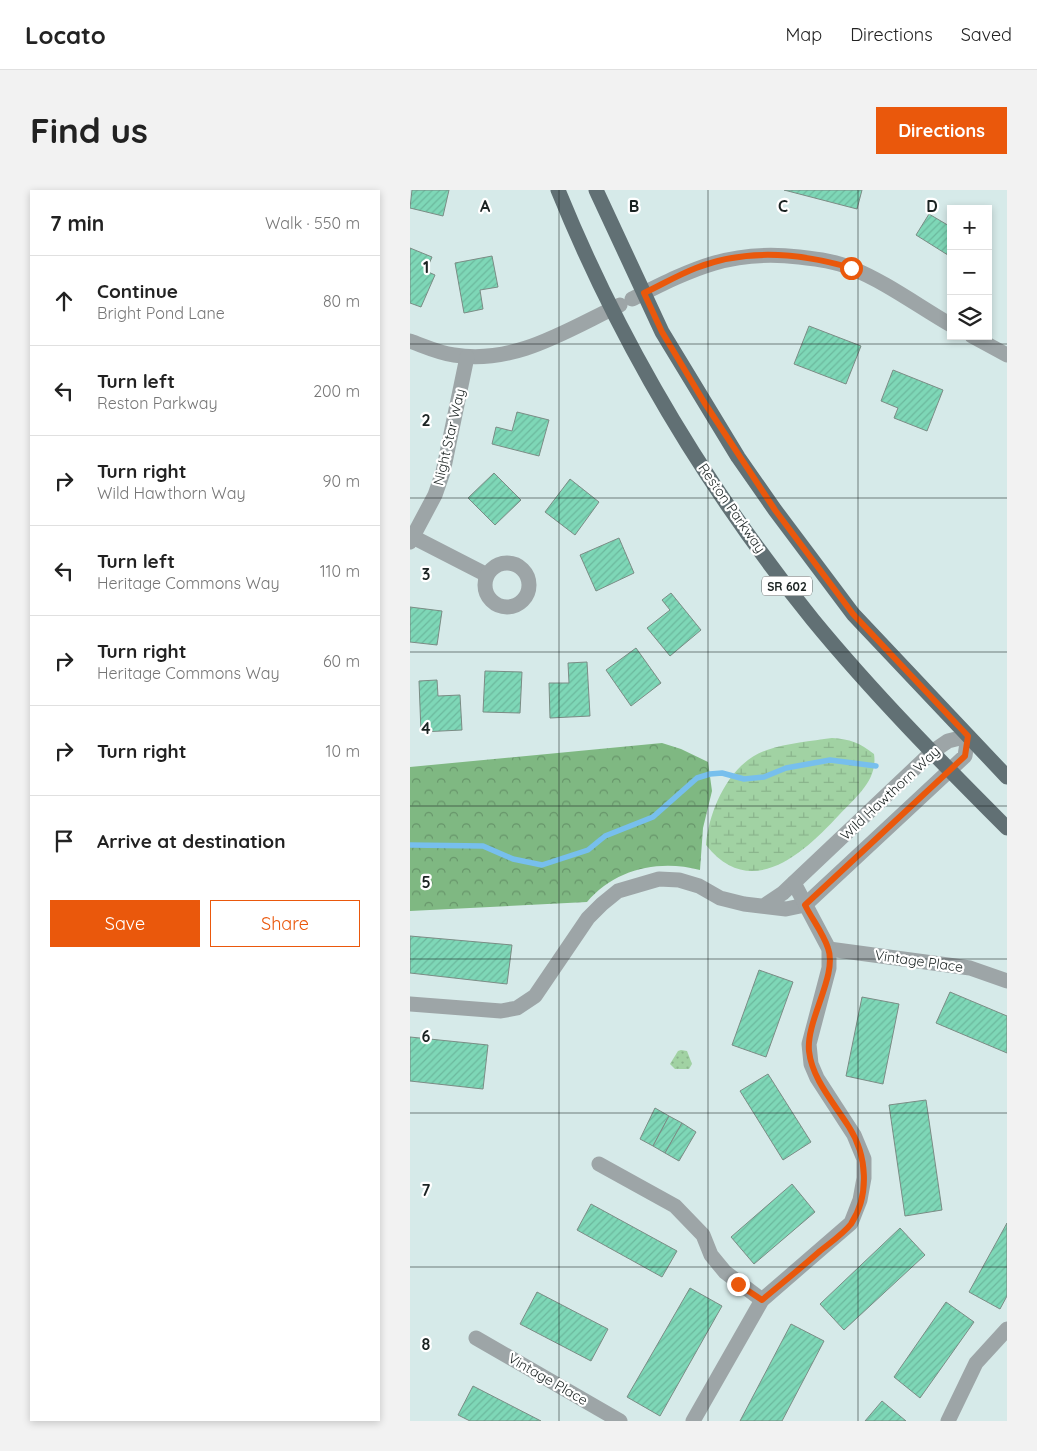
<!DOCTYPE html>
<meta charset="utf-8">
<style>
body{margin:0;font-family:Quicksand,sans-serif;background:#f2f2f2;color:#222}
.controls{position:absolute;right:15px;top:15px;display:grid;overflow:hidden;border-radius:0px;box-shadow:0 2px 8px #0003}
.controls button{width:45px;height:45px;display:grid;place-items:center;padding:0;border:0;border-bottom:1px solid #e0e0e0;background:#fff;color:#222;font:25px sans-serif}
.stop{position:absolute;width:15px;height:15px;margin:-11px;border:4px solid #ea580c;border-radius:50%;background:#fff}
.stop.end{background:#ea580c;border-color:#fff;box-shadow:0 1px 5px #0008}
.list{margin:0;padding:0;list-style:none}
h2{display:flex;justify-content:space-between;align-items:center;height:65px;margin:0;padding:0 20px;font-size:21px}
h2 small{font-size:16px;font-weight:400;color:#767676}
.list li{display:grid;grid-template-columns:32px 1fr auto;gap:15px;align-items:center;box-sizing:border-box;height:90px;padding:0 20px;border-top:1px solid #e0e0e0}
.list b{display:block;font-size:19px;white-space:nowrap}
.list p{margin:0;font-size:16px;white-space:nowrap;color:#767676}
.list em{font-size:16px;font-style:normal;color:#767676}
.actions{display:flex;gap:10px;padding:15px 20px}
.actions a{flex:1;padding:11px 0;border:1px solid #ea580c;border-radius:0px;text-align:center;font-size:18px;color:#ea580c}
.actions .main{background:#ea580c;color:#fff}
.icon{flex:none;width:28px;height:28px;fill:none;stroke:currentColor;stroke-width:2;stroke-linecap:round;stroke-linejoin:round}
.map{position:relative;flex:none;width:597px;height:1231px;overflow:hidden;border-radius:0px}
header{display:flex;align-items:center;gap:30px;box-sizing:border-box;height:70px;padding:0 25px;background:#fff;border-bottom:1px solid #e0e0e0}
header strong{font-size:24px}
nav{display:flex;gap:28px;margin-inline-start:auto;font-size:18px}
.intro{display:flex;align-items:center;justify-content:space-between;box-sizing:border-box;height:120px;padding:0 30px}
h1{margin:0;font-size:35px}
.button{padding:12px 22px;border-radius:0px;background:#ea580c;color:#fff;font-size:18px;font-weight:700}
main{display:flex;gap:30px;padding:0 30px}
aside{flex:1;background:#fff;border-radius:0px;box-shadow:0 2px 8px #0003}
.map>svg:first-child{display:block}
.forest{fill:url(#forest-crowns)}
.wetland{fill:url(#wetland-marsh)}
.park{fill:url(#park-dots)}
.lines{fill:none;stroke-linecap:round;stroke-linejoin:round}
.stream{stroke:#77bfed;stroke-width:5.5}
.building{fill:url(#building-hatch);stroke:#7b8c85}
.minor{stroke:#9da5a7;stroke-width:15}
.primary{stroke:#617074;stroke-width:15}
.route{stroke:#ea580c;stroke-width:6}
.grid{fill:none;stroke:#1b2322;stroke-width:1;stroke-opacity:0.55}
.labels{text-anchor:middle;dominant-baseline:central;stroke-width:4.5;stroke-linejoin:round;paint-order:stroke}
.shield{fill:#fff;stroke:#5f6564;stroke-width:1}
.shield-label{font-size:12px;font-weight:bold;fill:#1b2322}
.street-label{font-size:14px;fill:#1b2322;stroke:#fff}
.grid-label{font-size:16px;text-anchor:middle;font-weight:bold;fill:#1b2322;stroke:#fff;stroke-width:4.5;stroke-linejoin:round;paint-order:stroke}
</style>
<header>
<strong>Locato</strong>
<nav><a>Map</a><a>Directions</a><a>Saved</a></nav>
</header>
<div class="intro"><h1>Find us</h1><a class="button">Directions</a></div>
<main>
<aside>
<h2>7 min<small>Walk · 550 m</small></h2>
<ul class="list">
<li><svg class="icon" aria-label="ahead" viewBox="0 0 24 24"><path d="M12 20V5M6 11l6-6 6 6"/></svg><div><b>Continue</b><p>Bright Pond Lane</p></div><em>80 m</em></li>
<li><svg class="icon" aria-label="left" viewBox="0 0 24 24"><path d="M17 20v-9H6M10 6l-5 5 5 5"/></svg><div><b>Turn left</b><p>Reston Parkway</p></div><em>200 m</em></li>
<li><svg class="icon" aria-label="right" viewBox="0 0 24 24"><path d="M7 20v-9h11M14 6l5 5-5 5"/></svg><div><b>Turn right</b><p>Wild Hawthorn Way</p></div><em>90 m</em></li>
<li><svg class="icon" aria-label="left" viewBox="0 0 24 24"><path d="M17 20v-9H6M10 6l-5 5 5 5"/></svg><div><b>Turn left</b><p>Heritage Commons Way</p></div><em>110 m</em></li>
<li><svg class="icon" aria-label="right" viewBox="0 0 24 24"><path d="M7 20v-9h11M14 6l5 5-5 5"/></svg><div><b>Turn right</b><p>Heritage Commons Way</p></div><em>60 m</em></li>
<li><svg class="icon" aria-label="right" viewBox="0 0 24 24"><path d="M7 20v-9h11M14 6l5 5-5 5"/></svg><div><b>Turn right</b></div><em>10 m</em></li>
<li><svg class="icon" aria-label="arrive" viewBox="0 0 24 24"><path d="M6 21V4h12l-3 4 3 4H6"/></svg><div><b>Arrive at destination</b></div></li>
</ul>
<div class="actions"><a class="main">Save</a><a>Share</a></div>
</aside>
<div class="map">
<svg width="597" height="1231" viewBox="0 0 597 1231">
<defs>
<pattern id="forest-crowns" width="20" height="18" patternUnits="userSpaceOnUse" patternTransform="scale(1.25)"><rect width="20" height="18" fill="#7fb882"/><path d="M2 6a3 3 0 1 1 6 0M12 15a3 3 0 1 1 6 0" fill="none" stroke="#67956a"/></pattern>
<pattern id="wetland-marsh" width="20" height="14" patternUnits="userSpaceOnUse" patternTransform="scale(1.25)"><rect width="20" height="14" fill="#a1d2a3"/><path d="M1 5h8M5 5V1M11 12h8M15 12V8" fill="none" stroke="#8ab48c"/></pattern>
<pattern id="park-dots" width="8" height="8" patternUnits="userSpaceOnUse" patternTransform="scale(1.25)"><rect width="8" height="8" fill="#a1d2a3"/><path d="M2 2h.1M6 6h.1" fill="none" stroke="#8ab48c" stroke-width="1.8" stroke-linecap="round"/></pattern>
<pattern id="building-hatch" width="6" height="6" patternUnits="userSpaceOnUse" patternTransform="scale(1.25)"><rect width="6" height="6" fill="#7ed7b7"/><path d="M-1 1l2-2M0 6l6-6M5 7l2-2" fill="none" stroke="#6cb89d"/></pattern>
</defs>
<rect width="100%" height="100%" fill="#d6eae9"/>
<path class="forest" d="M252,553L271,559L298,572L302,601L293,638L290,680C249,669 205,679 177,712L0,721V577Z"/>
<path class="wetland" d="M422,548C440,549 450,553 464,564C468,590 446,607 429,625C394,663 341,712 296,655C299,619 320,572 357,560C378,553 401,551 422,548Z"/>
<polygon class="park" points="271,860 277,861 282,874 279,879 265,879 260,874 268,861"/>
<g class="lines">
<polyline class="stream" points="0,655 73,656 103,669 132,675 178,660 195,646 243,627 287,588 300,584 312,583 334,589 354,587 376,578 420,570 466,576"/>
</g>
<g class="building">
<polygon points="2,0 39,0 33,26 0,18"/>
<polygon points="374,0 452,0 447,19"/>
<polygon points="519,24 541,37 541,67 506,45"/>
<polygon points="0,58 22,67 16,81 25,85 11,117 0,113"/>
<polygon points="82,66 88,97 70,100 73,119 54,123 45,73"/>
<polygon points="399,136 451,156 436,194 384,174"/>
<polygon points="483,180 533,200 517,241 484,228 488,218 471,211"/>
<polygon points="107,222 139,230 129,266 82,254 86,237 102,241"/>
<polygon points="84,283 111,310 85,335 58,308"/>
<polygon points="160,289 189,312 165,345 135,322"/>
<polygon points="209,348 224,383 186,401 170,365"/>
<polygon points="261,403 291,440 260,466 237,438 260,420 252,410"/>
<polygon points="0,417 32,421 27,455 0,452"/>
<polygon points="226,458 251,493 221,516 196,480"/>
<polygon points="177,472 180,526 140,528 139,493 159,493 158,473"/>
<polygon points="75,481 112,482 110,523 73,522"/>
<polygon points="27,490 28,506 50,505 52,540 11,542 9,491"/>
<polygon points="0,746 102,755 97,794 0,783"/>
<polygon points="349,780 383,792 356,867 322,855"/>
<polygon points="540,802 597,826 597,863 526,833"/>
<polygon points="452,807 489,814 473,894 436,886"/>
<polygon points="0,847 78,855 73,899 0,891"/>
<polygon points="358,884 401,952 373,970 330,901"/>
<polygon points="516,910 532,1020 495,1026 479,915"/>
<polygon points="245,918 259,926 243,956 230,949"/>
<polygon points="259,926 272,933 255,963 243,956"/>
<polygon points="272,933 286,942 269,971 255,963"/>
<polygon points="382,994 405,1022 344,1074 321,1047"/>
<polygon points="181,1014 267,1061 252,1087 167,1040"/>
<polygon points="597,1033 597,1106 590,1119 559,1102"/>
<polygon points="490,1038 515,1065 434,1140 410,1114"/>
<polygon points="280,1098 312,1116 250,1226 217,1207"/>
<polygon points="127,1102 198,1139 181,1171 110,1134"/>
<polygon points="536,1112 564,1132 510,1208 484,1187"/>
<polygon points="381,1134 414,1151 372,1231 330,1231"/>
<polygon points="63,1196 131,1231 60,1231 48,1225"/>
<polygon points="472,1211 496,1231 455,1231"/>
</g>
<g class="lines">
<g class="minor">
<path d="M222,109C282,79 320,59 389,67C406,69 425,71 441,78C476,92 508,116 541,135"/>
<polyline points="562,146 597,165"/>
<path d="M0,151C14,156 29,163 44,165C105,175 157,140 210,115"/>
<polyline points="3,347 77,385"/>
<polyline points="0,352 25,305 33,282 57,167"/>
<circle cx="97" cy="395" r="22"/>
<polyline points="419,759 560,778 597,791"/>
<polyline points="0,814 91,821 107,818 125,806 178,728 192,714 208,701 249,689 269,690 289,696 310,708 334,714 376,719 395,715 555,566 558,546 538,551 522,562 373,703 355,715"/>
<polyline points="189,974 265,1016 293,1045 301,1065 315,1082 352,1110"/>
<polyline points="66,1148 210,1231"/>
<polyline points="283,1231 352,1110 441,1033 450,1010 454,988 454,969 444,945 407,888 401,874 399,854 419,778 419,759 384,693"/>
<polyline points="538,1231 566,1173 597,1139"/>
</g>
<g class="primary">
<path d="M148,0C211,155 298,300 403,430C463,503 530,571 597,638"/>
<polyline points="186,0 252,142 328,267 365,320 443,424 597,587"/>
</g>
</g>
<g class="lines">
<path class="route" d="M328,1094L352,1110C371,1094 391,1078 410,1061C420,1053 433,1044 441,1034C460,1005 457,965 439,937C424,913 402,889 399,861C396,830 428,785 418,758C413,743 402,729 395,715L555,566L558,546L443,424L365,320L294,212L252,142L234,103C251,95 268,85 286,78C336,58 390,63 441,78"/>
</g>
<path class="grid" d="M149,0V1231M298,0V1231M448,0V1231M0,154H597M0,308H597M0,462H597M0,616H597M0,769H597M0,923H597M0,1077H597"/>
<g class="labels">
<rect class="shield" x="352" y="386.5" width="50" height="19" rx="4"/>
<g class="shield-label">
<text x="377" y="396">SR 602</text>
</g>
<g class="street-label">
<text transform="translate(39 247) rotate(-77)">Night Star Way</text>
<text transform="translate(322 318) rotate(55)">Reston Parkway</text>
<text transform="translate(480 603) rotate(-43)">Wild Hawthorn Way</text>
<text transform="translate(509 771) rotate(8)">Vintage Place</text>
<text transform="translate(138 1189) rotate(30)">Vintage Place</text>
</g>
</g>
<g class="grid-label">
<text x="75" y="22">A</text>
<text x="224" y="22">B</text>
<text x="373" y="22">C</text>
<text x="522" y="22">D</text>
<text x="16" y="83">1</text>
<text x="16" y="236">2</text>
<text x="16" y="390">3</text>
<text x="16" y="544">4</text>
<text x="16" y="698">5</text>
<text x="16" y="852">6</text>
<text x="16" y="1006">7</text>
<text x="16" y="1160">8</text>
</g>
</svg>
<div class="controls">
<button>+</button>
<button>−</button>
<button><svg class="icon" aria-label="layers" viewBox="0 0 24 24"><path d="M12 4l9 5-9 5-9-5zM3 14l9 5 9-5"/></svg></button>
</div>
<div class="stop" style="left:441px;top:78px"></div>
<div class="stop end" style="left:328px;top:1094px"></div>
</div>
</main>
